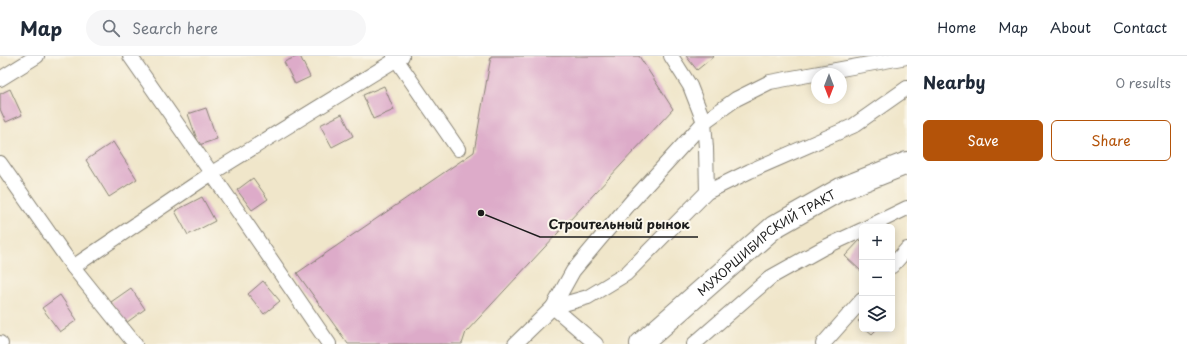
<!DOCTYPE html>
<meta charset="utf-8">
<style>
body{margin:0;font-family:"Playpen Sans",sans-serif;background:#f6f6f7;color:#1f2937}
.controls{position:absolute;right:12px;bottom:12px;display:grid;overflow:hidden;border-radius:6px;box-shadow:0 2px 10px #0003}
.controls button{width:36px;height:36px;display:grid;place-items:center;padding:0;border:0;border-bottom:1px solid #e0e1e3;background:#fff;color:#1f2937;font:20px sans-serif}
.compass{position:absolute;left:811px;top:12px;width:36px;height:36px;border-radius:50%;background:#fff;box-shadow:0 2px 10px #0003;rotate:180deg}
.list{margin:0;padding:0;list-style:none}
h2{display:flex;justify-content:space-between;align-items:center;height:52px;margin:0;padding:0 16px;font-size:17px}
h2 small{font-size:13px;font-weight:400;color:#747a83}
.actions{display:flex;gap:8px;padding:12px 16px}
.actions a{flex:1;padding:9px 0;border:1px solid #b45309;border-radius:6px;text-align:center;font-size:14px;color:#b45309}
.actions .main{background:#b45309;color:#fff}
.icon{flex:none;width:22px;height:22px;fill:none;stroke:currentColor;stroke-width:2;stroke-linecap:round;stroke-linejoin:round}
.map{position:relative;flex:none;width:907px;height:288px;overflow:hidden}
header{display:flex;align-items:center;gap:24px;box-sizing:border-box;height:56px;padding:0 20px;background:#fff;border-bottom:1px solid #e0e1e3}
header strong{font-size:19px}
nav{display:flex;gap:22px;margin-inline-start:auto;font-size:14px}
.search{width:280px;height:36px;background:#f6f6f7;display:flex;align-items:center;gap:10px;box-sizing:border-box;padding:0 14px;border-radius:22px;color:#747a83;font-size:15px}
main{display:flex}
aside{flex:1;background:#fff}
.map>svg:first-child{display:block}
.building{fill:#ddabc9}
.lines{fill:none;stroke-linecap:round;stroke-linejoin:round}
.minor-casing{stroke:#868173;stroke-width:16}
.primary-casing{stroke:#868173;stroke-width:24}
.minor{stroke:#fff;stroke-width:14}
.primary{stroke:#fff;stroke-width:22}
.labels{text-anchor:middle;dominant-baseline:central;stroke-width:4;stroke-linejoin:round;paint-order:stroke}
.street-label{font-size:12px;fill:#1c1c1c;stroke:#fbf7ec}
.leader{fill:none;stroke:#1c1c1c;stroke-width:1.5}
.callout-dot{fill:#1c1c1c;stroke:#fbf7ec;stroke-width:1.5}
.callout-label{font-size:13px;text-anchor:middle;font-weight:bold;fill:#1c1c1c;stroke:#fbf7ec;stroke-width:4;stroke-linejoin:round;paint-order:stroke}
</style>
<header>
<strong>Map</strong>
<div class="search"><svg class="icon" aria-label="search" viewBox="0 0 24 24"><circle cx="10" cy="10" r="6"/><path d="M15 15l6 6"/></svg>Search here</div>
<nav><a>Home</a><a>Map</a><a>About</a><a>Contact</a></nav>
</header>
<main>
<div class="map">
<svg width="907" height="288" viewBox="0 0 907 288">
<rect width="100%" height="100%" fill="#fbf7ec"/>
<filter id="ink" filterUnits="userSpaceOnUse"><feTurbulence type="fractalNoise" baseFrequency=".025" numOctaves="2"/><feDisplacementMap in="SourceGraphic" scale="8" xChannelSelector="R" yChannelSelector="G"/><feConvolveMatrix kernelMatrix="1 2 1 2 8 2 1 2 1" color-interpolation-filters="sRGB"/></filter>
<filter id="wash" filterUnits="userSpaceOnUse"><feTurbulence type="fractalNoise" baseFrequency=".012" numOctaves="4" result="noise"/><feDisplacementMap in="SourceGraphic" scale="16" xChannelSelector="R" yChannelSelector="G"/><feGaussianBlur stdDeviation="0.9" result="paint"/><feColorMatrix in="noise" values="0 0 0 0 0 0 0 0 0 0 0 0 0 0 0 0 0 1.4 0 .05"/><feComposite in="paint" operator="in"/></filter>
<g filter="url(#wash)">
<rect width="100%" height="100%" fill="#f0e6ca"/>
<g id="blocks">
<g class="building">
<polygon points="298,0 300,0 310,21 295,28 284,6"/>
<polygon points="491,0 639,0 673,53 466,276 462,288 348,288 297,217 474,96"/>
<polygon points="686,0 714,0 697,14"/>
<polygon points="384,30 394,54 373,63 363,39"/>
<polygon points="10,33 22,59 6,66 0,53 0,38"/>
<polygon points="206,52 217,83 199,89 188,58"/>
<polygon points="342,58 353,80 332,91 320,69"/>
<polygon points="113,86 137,123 109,141 86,104"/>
<polygon points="253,122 268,143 252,154 237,134"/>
<polygon points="202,141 215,165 188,179 175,155"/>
<polygon points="860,184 862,186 862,216 845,200"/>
<polygon points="263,225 280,245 264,258 248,238"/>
<polygon points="131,232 145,253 126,267 111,246"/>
<polygon points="60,239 77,264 60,276 42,252"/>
<polygon points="862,261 862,269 858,265"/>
<polygon points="866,273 877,273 872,278"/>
</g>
</g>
</g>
<g filter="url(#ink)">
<use href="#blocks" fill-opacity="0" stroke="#868173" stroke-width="1"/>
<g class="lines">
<g class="minor-casing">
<g id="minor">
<polyline points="130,0 237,154 329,288"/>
<polyline points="394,0 458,93"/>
<polyline points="671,0 690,30 704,66 706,92 707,136"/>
<polyline points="0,23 37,0"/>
<polyline points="0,107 73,211 135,288"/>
<polyline points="868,171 907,152"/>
<polyline points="892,210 907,193"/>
<polyline points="73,211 212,117 402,0"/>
<polyline points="553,251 588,241 626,218 707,136 750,115 853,70 907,32"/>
<polyline points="553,251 596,288"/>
<polyline points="0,287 1,288"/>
<polyline points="515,288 553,251 573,215 631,146 704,66 736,43 770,26 907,1"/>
<polyline points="694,288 771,221 823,192 862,174"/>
<polyline points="823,288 862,244"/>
</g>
</g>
<g class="primary-casing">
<g id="primary">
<path id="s1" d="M641,288L774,171L841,133L907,107"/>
</g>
</g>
<use href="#minor" class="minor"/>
<use href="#primary" class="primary"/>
</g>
</g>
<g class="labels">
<g class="street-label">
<text stroke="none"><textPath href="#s1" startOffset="162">МУХОРШИБИРСКИЙ ТРАКТ</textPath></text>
</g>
</g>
<path class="leader" d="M481 157L540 181H698"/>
<circle class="callout-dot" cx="481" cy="157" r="4"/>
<g class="callout-label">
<text x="619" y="173">Строительный рынок</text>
</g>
</svg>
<div class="controls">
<button>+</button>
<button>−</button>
<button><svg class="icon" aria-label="layers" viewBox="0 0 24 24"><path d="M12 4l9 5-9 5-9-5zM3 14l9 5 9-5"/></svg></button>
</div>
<svg class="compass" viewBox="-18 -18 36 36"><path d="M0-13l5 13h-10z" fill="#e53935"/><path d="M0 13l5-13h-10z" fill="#747a83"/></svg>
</div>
<aside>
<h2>Nearby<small>0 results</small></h2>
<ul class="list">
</ul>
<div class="actions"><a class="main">Save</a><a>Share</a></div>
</aside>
</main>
